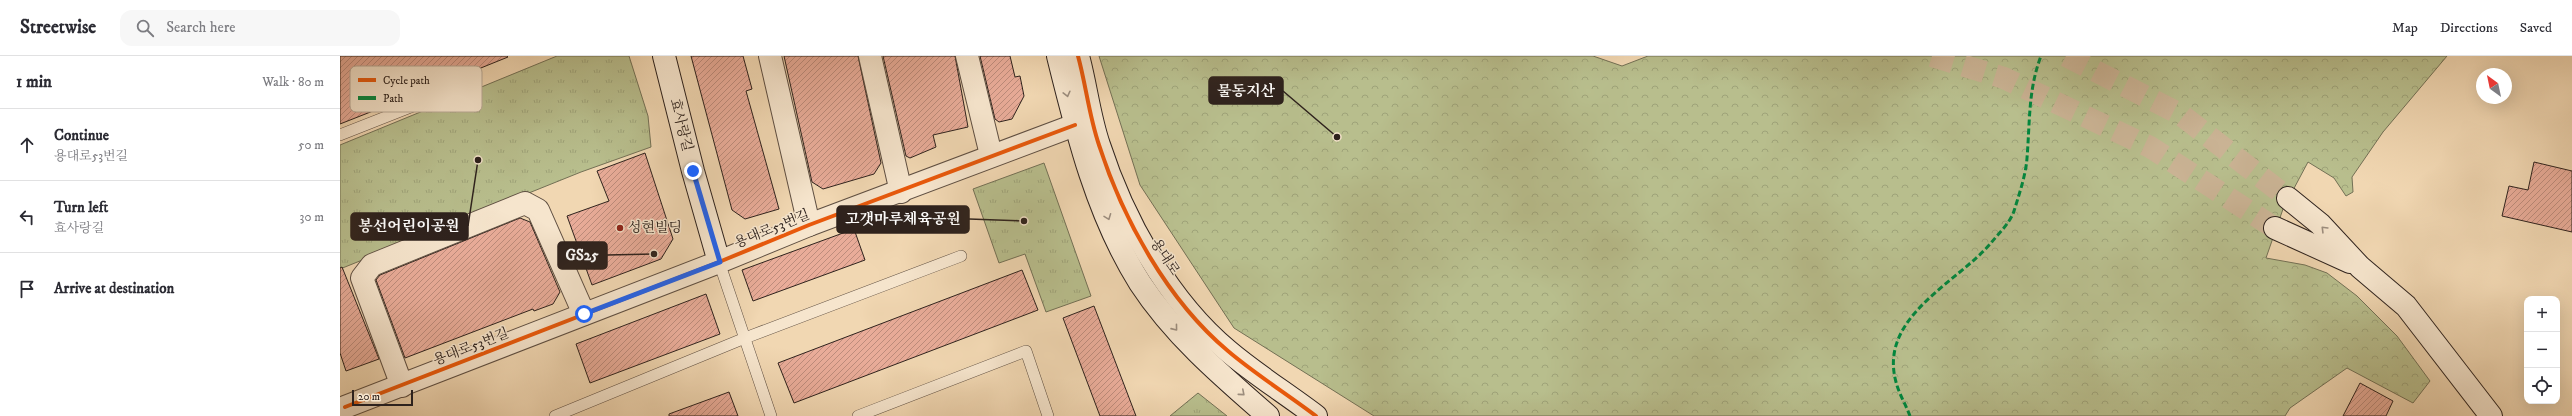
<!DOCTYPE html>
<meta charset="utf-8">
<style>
body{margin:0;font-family:"IM FELL DW Pica","Noto Serif KR",serif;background:#f7f7f7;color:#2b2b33}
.controls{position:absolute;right:12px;bottom:12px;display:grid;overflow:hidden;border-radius:8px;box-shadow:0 4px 16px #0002}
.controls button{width:36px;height:36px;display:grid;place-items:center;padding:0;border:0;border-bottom:1px solid #e1e1e2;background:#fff;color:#2b2b33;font:20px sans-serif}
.compass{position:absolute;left:2136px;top:12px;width:36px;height:36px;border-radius:50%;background:#fff;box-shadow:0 4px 16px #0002;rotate:327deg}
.scale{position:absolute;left:12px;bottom:10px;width:61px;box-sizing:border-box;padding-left:4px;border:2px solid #2e221d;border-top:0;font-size:11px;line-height:14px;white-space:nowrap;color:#2e221d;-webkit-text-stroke:3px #f6e5cd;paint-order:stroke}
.stop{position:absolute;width:12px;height:12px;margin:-9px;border:3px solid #2563eb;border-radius:50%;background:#fff}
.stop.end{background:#2563eb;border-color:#fff;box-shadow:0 1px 4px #0008}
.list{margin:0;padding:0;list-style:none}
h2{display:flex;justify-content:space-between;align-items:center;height:52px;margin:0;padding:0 16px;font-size:17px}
h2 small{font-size:13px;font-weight:400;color:#7c7c81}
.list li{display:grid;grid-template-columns:26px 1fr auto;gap:12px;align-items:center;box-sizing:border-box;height:72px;padding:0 16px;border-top:1px solid #e1e1e2}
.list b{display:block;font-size:15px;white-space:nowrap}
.list p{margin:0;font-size:13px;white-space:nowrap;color:#7c7c81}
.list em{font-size:13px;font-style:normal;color:#7c7c81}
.icon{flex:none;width:22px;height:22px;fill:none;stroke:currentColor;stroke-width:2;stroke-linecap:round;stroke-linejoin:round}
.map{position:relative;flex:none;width:2232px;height:360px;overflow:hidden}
header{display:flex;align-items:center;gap:24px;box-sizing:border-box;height:56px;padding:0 20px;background:#fff;border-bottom:1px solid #e1e1e2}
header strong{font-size:19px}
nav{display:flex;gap:22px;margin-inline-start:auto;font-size:14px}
.search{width:280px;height:36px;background:#f7f7f7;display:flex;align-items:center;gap:10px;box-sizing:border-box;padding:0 14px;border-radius:12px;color:#7c7c81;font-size:15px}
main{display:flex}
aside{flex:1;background:#fff}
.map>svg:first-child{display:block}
.forest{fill:url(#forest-crowns);stroke:#737055}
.park{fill:url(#park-tufts);stroke:#737055}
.building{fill:url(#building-hatch);stroke:#2e221d}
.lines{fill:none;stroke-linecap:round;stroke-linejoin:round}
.secondary-tunnel{stroke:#cab394;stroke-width:22;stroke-dasharray:22 11;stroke-linecap:butt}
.lane-casing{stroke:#5f4f42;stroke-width:12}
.street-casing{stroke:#5f4f42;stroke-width:24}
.secondary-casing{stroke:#2e221d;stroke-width:24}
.lane{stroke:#f6e5cd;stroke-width:11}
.street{stroke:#f6e5cd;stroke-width:22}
.secondary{stroke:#f6e5cd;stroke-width:22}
.quiet{stroke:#00873e;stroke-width:3;stroke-dasharray:6 3;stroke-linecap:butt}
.cycleway-casing{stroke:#f6e5cd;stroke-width:6}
.cycleway{stroke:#e8590c;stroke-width:4}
.oneway{stroke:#9c8d7e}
.route{stroke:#2563eb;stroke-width:5}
.poi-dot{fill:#8f2418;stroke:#f6e5cd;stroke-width:1.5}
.labels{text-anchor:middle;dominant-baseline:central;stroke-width:3;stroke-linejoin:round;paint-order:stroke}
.street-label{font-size:14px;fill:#2e221d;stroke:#f6e5cd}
.poi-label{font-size:14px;fill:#2e221d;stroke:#f6e5cd;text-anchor:start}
.key{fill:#f6e5cd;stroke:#baaa98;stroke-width:1}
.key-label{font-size:11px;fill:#2e221d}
.leader{fill:none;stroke:#2e221d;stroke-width:1.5}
.callout-dot{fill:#2e221d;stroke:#f6e5cd;stroke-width:1.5}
.callout{fill:#2e221d;stroke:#2e221d;stroke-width:1.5}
.callout-label{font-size:15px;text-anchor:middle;font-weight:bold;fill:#fff}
</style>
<header>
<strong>Streetwise</strong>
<div class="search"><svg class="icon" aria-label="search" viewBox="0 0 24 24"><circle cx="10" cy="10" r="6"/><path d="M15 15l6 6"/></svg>Search here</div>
<nav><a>Map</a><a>Directions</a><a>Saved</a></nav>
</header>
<main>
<aside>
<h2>1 min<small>Walk · 80 m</small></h2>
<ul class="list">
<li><svg class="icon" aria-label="ahead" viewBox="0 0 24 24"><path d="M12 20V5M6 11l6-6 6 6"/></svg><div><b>Continue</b><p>용대로53번길</p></div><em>50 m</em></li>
<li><svg class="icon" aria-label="left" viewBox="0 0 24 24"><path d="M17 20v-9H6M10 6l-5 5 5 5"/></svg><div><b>Turn left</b><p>효사랑길</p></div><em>30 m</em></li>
<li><svg class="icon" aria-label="arrive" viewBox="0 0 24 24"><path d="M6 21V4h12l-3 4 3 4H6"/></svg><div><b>Arrive at destination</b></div></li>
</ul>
</aside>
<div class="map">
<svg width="2232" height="360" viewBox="0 0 2232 360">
<defs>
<pattern id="forest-crowns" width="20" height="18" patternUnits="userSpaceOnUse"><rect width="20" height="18" fill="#b8be8d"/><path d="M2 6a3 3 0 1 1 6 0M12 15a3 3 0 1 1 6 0" fill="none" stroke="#9ea379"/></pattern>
<pattern id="park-tufts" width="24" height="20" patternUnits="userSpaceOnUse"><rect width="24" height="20" fill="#b8be8d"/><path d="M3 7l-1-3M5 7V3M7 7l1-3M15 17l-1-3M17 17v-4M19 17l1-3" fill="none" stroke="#9ea379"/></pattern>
<pattern id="building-hatch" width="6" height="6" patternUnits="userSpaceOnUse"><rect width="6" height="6" fill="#e9ac99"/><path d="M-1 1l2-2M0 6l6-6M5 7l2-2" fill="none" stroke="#bd8c7c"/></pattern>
</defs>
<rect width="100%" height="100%" fill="#f1d7b2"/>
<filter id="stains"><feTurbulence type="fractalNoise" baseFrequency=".005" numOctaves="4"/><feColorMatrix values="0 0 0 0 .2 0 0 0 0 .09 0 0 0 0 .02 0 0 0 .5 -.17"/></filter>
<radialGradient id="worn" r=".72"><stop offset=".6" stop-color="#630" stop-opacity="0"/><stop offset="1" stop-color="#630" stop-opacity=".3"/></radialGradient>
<polygon class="forest" points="759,0 1253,0 1282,10 1308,0 2107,0 2043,76 2012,121 2013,136 2006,140 1994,122 1968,106 1943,153 1926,202 1965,209 1987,217 2017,240 2057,280 2090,325 2073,347 2007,312 1950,352 1945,360 1034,360 894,272 800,129"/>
<g class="park">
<polygon points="217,0 289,0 308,60 311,91 241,116 0,213 0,89"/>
<polygon points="704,107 751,240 706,256 685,198 659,207 633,133"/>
<polygon points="858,337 887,360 830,360"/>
</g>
<g class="building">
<polygon points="0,0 167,0 168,1 79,37 73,32 69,33 65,38 66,42 0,68"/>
<polygon points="351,0 403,0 412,33 406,35 439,153 405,163 392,154"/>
<polygon points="444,0 518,0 541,107 534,118 483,133 472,126"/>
<polygon points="543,0 615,0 628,71 593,79 596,91 570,102 566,100"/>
<polygon points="640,0 670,0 675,21 680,20 684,40 672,63 659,66 655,63"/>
<polygon points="305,97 333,183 321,203 252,229 227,160 269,145 257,115"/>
<polygon points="2194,106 2232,115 2232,176 2162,160 2169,130 2188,134"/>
<polygon points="180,162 190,166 220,236 213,248 194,255 193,253 65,302 36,224 40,219"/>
<polygon points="514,173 525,204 413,245 402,214"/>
<polygon points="2,211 39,303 6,315 0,297 0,212"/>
<polygon points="682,214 698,254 454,347 438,307"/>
<polygon points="366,238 380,278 250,327 236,288"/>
<polygon points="754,250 796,360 760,360 723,262"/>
<polygon points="2020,327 2053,345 2046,360 2003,360"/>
<polygon points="389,336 398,360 329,360 329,358"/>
</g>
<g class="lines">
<g class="secondary-tunnel">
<polyline points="1592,0 1664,22 1810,91 1935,172"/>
<polyline points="1726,0 1840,58 1948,142"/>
</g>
<g class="lane-casing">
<g id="lane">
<polyline points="0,79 76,49 72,39"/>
<polyline points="379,206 431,360"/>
<polyline points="215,360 405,282 621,200"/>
<polyline points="518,360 686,295 708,360"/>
</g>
</g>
<g class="street-casing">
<g id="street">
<polyline points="430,0 469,169"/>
<polyline points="530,0 561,136"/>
<polyline points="627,0 651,99"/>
<polyline points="62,330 22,222 32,209 185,147 198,154 244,258"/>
<polyline points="5,351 379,206 469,169 735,69"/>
</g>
</g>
<g class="secondary-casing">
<g id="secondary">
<polyline points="324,0 353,115 379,206"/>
<path d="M718,0C737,77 757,159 800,227C834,279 882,320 928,360"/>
<path d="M738,0C746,29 749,60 759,89C783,163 827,244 888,295C915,318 947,338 976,360"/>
<polyline points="1948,142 1980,168 2020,211 2066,250 2151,360"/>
<polyline points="1935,172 2010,206"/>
</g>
</g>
<use href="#lane" class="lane"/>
<use href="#street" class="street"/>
<use href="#secondary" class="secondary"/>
<path class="quiet" d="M1570,360C1566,349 1559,338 1556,326C1538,261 1617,227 1651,187C1659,177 1670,167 1674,155C1679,139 1686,118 1687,102C1690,66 1688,34 1701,0"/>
<g class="cycleway-casing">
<g id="cycleway">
<path d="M738,0C746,29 749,60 759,89C783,163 827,244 888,295C915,318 947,338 976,360"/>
<polyline points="5,351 379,206 469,169 735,69"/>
</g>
</g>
<use href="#cycleway" class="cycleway"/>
</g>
<defs><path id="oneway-chevron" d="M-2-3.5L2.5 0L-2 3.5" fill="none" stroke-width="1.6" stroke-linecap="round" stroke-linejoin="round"/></defs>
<g class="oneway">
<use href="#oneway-chevron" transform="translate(727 38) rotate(76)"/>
<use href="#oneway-chevron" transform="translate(768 161) rotate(69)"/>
<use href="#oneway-chevron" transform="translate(1984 173) rotate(-135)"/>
<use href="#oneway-chevron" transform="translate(835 272) rotate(51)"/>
<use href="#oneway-chevron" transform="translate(902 337) rotate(41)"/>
</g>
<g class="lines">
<polyline class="route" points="244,258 380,206 353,115"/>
</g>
<circle class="poi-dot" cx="280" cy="172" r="4"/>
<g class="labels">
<g class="street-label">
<text transform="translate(341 69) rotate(76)">효사랑길</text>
<text transform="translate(432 173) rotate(-22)">용대로53번길</text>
<text transform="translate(825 201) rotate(57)">용대로</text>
<text transform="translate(131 291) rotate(-21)">용대로53번길</text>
</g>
<g class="poi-label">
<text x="288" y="172">성현빌딩</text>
</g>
</g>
<rect x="10" y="10" width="132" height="46" rx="6" class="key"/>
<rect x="18" y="22" width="18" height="4" fill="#e8590c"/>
<rect x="18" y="40" width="18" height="4" fill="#00873e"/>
<g class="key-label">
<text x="43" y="28">Cycle path</text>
<text x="43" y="46">Path</text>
</g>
<path class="leader" d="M997 81L943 35M684 165L629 163M138 104L128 170M314 198L267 199"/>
<g class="callout-dot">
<circle cx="997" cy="81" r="4"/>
<circle cx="684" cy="165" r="4"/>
<circle cx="138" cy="104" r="4"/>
<circle cx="314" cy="198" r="4"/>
</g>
<g class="callout">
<rect x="869" y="21" width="74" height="27" rx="4"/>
<rect x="497" y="150" width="132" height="27" rx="4"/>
<rect x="11" y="157" width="117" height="27" rx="4"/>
<rect x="218" y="186" width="49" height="27" rx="4"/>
</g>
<g class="callout-label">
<text x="906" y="40">물동지산</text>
<text x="563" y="168">고갯마루체육공원</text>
<text x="69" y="175">봉선어린이공원</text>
<text x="242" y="204">GS25</text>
</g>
<rect width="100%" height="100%" filter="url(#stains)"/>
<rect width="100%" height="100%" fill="url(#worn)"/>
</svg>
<div class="controls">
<button>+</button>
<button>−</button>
<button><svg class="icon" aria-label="locate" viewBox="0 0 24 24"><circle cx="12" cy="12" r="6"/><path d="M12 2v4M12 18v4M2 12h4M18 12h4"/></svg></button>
</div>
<svg class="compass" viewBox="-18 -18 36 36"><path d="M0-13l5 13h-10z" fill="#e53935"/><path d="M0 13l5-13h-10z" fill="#7c7c81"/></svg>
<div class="scale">20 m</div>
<div class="stop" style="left:244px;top:258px"></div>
<div class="stop end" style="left:353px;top:115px"></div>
</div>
</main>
